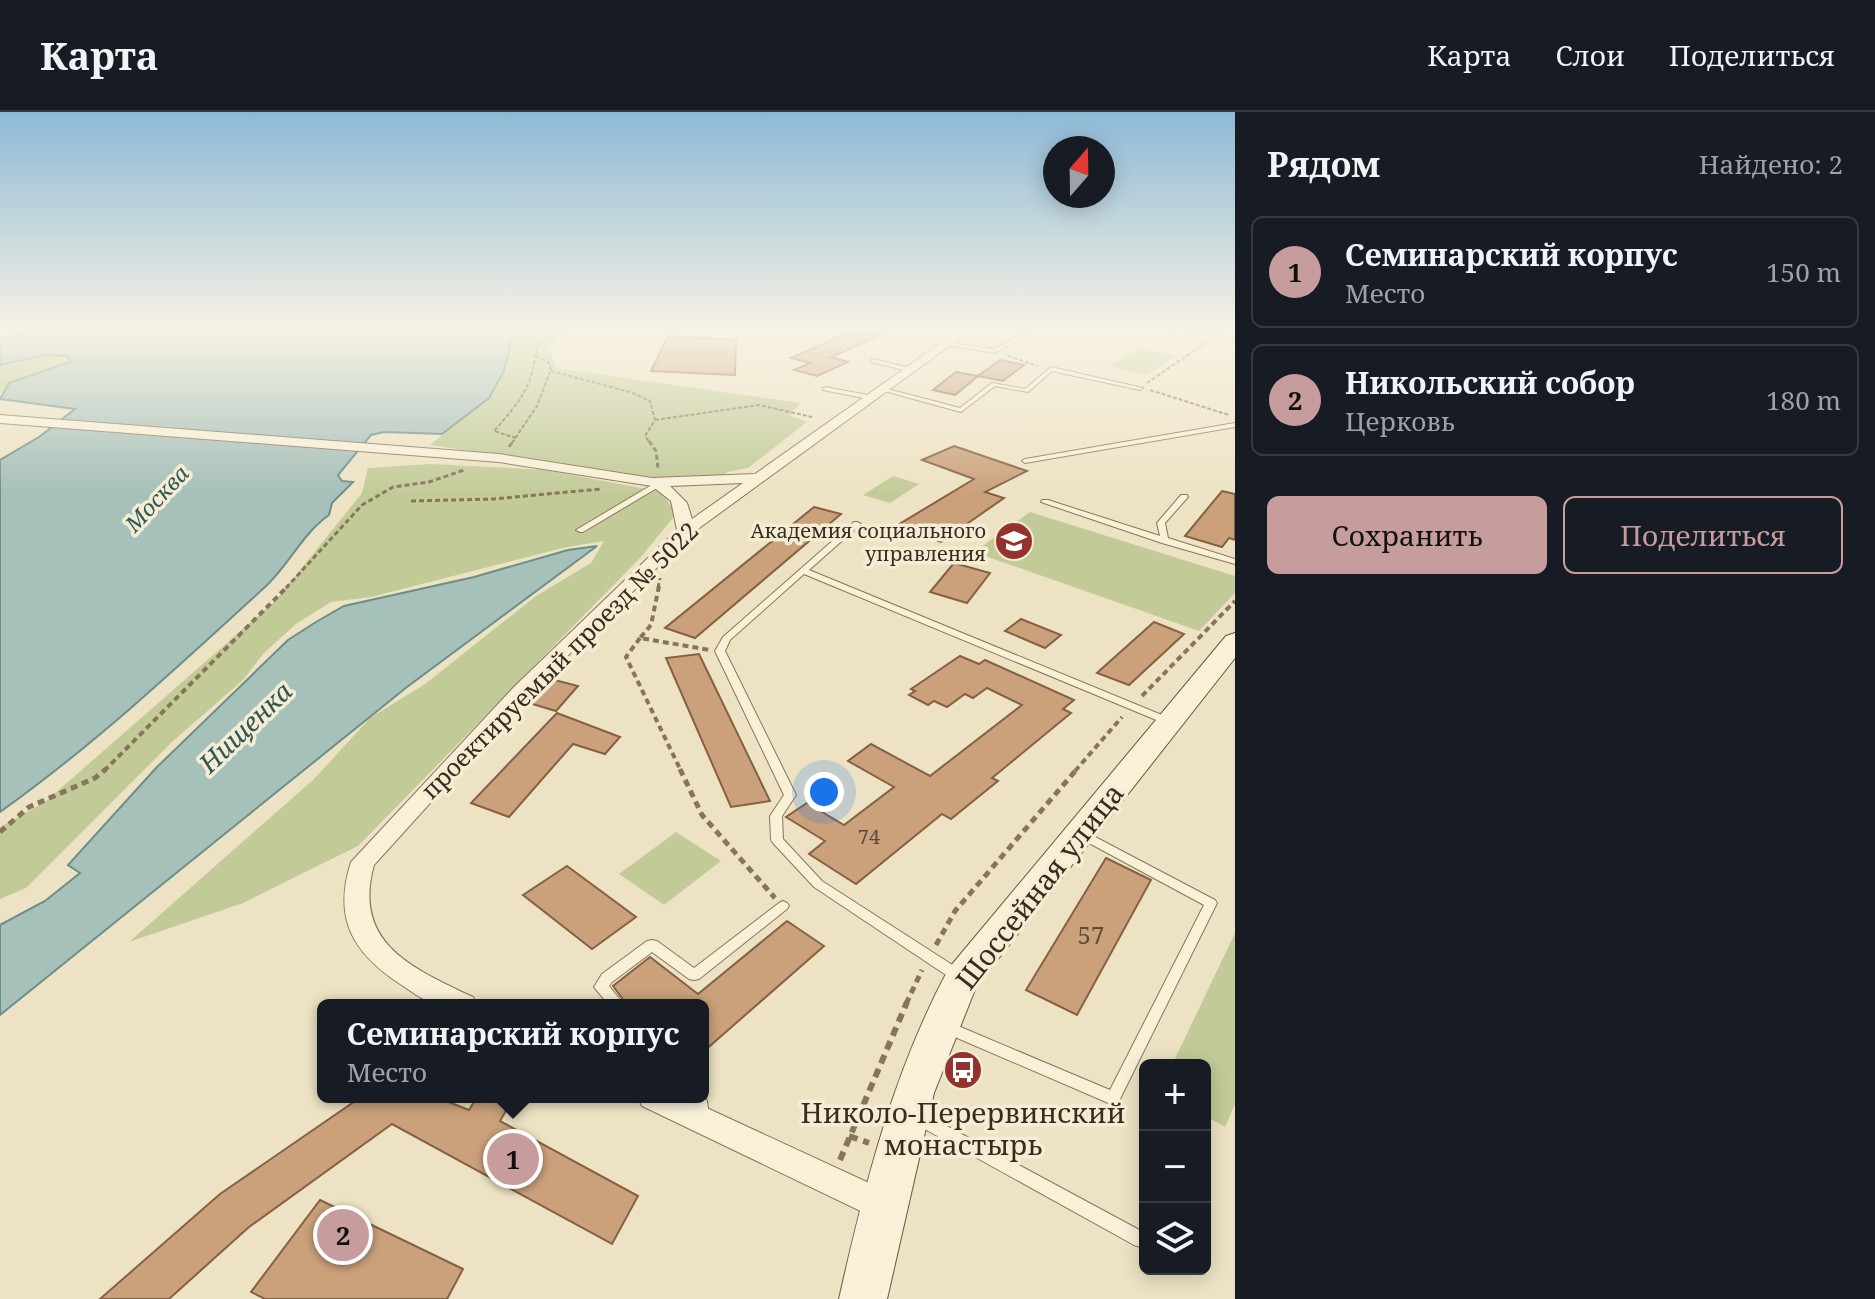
<!DOCTYPE html>
<html lang="ru">
<meta charset="utf-8">
<style>
body{margin:0;font-family:"Noto Serif",serif;background:#242831;color:#f1f3f6}
.controls{position:absolute;right:24px;bottom:24px;display:grid;overflow:hidden;border-radius:12px;box-shadow:0 4px 20px #0003}
.controls button{width:72px;height:72px;display:grid;place-items:center;padding:0;border:0;border-bottom:2px solid #363941;background:#171b24;color:#f1f3f6;font:40px sans-serif}
.compass{position:absolute;left:1043px;top:24px;width:72px;height:72px;border-radius:50%;background:#171b24;box-shadow:0 4px 20px #0003;rotate:20deg}
.you{position:absolute;left:824px;top:680px;width:28px;height:28px;margin:-20px;border:6px solid #fff;border-radius:50%;background:#1a73e8;box-shadow:0 0 0 12px #1a73e833}
.badge{display:grid;place-items:center;width:52px;height:52px;border-radius:50%;background:#c79c9c;color:#111;font-size:26px;font-weight:700}
.pin{position:absolute;translate:-50% -50%;border:4px solid #fff;box-shadow:0 2px 8px #0006}
.popup{position:absolute;left:317px;top:887px;width:392px;height:104px;box-sizing:border-box;display:grid;place-content:center;border-radius:12px;background:#171b24;filter:drop-shadow(0 2px 6px #0005);font-size:26px;white-space:nowrap;color:#9ea1a6}
.popup b{font-size:30px;color:#f1f3f6}
.popup::after{content:'';position:absolute;left:50%;top:100%;margin-left:-16px;border:16px solid transparent;border-top-color:#171b24}
.list{margin:0;padding:0;list-style:none}
h2{display:flex;justify-content:space-between;align-items:center;height:104px;margin:0;padding:0 32px;font-size:34px}
h2 small{font-size:26px;font-weight:400;color:#9ea1a6}
.list li{display:grid;grid-template-columns:52px 1fr auto;gap:24px;align-items:center;box-sizing:border-box;height:112px;margin:0 16px 16px;padding:0 16px;border:2px solid #363941;border-radius:12px}
.list b{display:block;font-size:30px;white-space:nowrap}
.list p{margin:0;font-size:26px;white-space:nowrap;color:#9ea1a6}
.list em{font-size:26px;font-style:normal;color:#9ea1a6}
.actions{display:flex;gap:16px;padding:24px 32px}
.actions a{flex:1;padding:18px 0;border:2px solid #c79c9c;border-radius:12px;text-align:center;font-size:28px;color:#c79c9c}
.actions .main{background:#c79c9c;color:#111}
.icon{flex:none;width:44px;height:44px;fill:none;stroke:currentColor;stroke-width:2;stroke-linecap:round;stroke-linejoin:round}
.map{position:relative;flex:none;width:1235px;height:1187px;overflow:hidden}
header{display:flex;align-items:center;gap:48px;box-sizing:border-box;height:112px;padding:0 40px;background:#171b24;border-bottom:2px solid #363941}
header strong{font-size:38px}
nav{display:flex;gap:44px;margin-inline-start:auto;font-size:28px}
main{display:flex}
aside{flex:1;background:#171b24}
.map>svg:first-child{display:block}
.green{fill:#c2cb98}
.water{fill:#a6c0ba;stroke:#6d8e88;stroke-width:2}
.building{fill:#caa17b;stroke:#856142;stroke-width:2}
.lines{fill:none;stroke-linecap:round;stroke-linejoin:round}
.service-casing{stroke:#87755b;stroke-width:2}
.minor-casing{stroke:#87755b;stroke-width:2}
.secondary-casing{stroke:#69563e;stroke-width:2}
.path-far4{stroke:#87755b;stroke-width:2;stroke-dasharray:4 2;stroke-linecap:butt}
.path-far3{stroke:#87755b;stroke-width:3;stroke-dasharray:5 3;stroke-linecap:butt}
.path-far2{stroke:#87755b;stroke-width:4;stroke-dasharray:6 4;stroke-linecap:butt}
.path-far1{stroke:#87755b;stroke-width:5;stroke-dasharray:7 5;stroke-linecap:butt}
.path{stroke:#87755b;stroke-width:6;stroke-dasharray:9 6;stroke-linecap:butt}
.service{fill:#f8f0d7;fill-rule:evenodd}
.minor{fill:#f8f0d7;fill-rule:evenodd}
.secondary{fill:#f8f0d7;fill-rule:evenodd}
.labels{text-anchor:middle;dominant-baseline:central;stroke-width:7;stroke-linejoin:round;paint-order:stroke}
.far-poi-label{font-size:20px;fill:#372c1f;stroke:#f4edd4;text-anchor:end}
.number-label{font-size:20px;fill:#5c4936}
.far-water-label{font-size:22px;font-style:italic;fill:#2e5757;stroke:#f4edd4}
.street-label{font-size:24px;fill:#372c1f;stroke:#f4edd4}
.near-number-label{font-size:24px;fill:#5c4936}
.water-label{font-size:26px;font-style:italic;fill:#2e5757;stroke:#f4edd4}
.near-street-label{font-size:28px;fill:#372c1f;stroke:#f4edd4}
.near-poi-label{font-size:28px;fill:#372c1f;stroke:#f4edd4}
</style>
<header>
<strong>Карта</strong>
<nav><a>Карта</a><a>Слои</a><a>Поделиться</a></nav>
</header>
<main>
<div class="map">
<svg width="1235" height="1187" viewBox="0 0 1235 1187">
<rect width="100%" height="100%" fill="#ede3c4"/>
<g class="green">
<polygon points="520,216 570,216 549,236 556,256 801,291 789,303 807,310 748,356 727,360 721,366 677,369 430,333 489,285 504,259 512,224"/>
<polygon points="1139,236 1175,244 1146,263 1109,254"/>
<polygon points="44,243 69,244 71,251 0,281 0,253"/>
<polygon points="431,352 546,358 662,380 676,402 641,445 358,734 243,791 129,830 314,667 370,606 425,572 536,484 591,451 604,429 567,435 371,485 331,490 296,512 263,542 243,568 172,630 26,776 0,787 0,715 45,690 276,488 362,381 368,356"/>
<polygon points="893,364 919,372 890,391 863,383"/>
<polygon points="1030,400 1235,464 1235,481 1199,519 974,440"/>
<polygon points="676,720 721,749 664,793 619,762"/>
<polygon points="1235,821 1235,992 1225,1015 1205,1004 1205,953 1172,953"/>
</g>
<g class="water">
<path d="M57,216H520L512,225L504,259L489,286L442,322L384,320L371,323L338,363L342,369L353,370L332,391L329,403C302,422 289,453 265,475C180,553 94,633 0,700V348L39,325L75,297L0,287L9,271L70,250L68,244L44,243L0,253V226Z"/>
<polygon points="597,434 407,575 0,903 0,813 45,789 80,761 68,753 156,656 288,528 316,510 344,494 474,465 568,438"/>
</g>
<g class="building">
<polygon points="859,216 896,216 831,245 848,250 817,264 794,258 810,251 791,246"/>
<polygon points="668,224 736,228 735,263 651,259"/>
<polygon points="1000,248 1024,253 1003,269 978,264"/>
<polygon points="956,260 978,264 955,283 933,278"/>
<polygon points="954,334 1027,359 985,380 1004,386 941,430 896,414 974,367 922,348"/>
<polygon points="1222,379 1235,382 1235,428 1229,426 1222,435 1185,424"/>
<polygon points="814,395 841,402 695,526 665,516"/>
<polygon points="954,451 990,461 967,491 930,480"/>
<polygon points="1021,507 1061,523 1045,536 1005,519"/>
<polygon points="1154,510 1184,522 1129,573 1097,561"/>
<polygon points="699,542 770,689 731,695 666,546"/>
<polygon points="960,544 979,552 985,548 1074,588 1063,597 1071,601 992,666 998,669 951,707 942,702 856,772 809,742 825,729 786,705 807,691 844,713 894,675 848,649 871,632 930,664 1022,593 987,576 973,586 965,582 947,595 934,589 928,593 909,583 915,579 911,577"/>
<polygon points="551,567 578,574 556,599 529,591"/>
<polygon points="557,601 620,625 605,642 573,632 509,705 471,691"/>
<polygon points="1106,746 1151,768 1077,903 1026,878"/>
<polygon points="567,754 636,805 592,837 523,783"/>
<polygon points="787,809 824,834 703,940 703,893 627,893 613,874 650,845 698,882"/>
<polygon points="361,985 436,985 469,998 477,985 514,985 500,1009 638,1084 612,1132 392,1012 249,1115 169,1187 100,1187 220,1082"/>
<polygon points="320,1088 463,1157 447,1187 265,1187 251,1180"/>
</g>
<g class="lines">
<g class="service-casing">
<g id="service">
<polygon points="1032,217 1037,218 995,241 941,232 944,230 994,237"/>
<polygon points="873,247 910,256 911,257 908,259 871,250 871,248"/>
<polygon points="1051,255 1143,276 1140,278 1052,259 1028,280 995,274 961,300 877,277 880,275 960,296 992,271 1025,277"/>
<polygon points="825,275 868,283 871,285 868,287 823,278 823,276"/>
<polygon points="1235,311 1235,315 1025,351 1022,349 1025,347"/>
<polygon points="655,371 662,373 583,420 580,420 576,418"/>
<polygon points="1181,383 1187,383 1188,385 1165,411 1168,426 1235,447 1235,452 1162,431 1041,390 1042,388 1048,388 1160,424 1157,411"/>
<polygon points="854,410 857,410 861,412 809,458 1174,608 1175,610 1174,612 1166,612 804,462 730,528 725,539 796,683 782,704 783,727 822,769 965,861 967,865 965,869 960,870 955,869 814,775 773,731 771,728 770,704 784,683 715,539 723,525"/>
<polygon points="1080,717 1215,788 1217,791 1118,991 1113,993 941,919 939,915 941,911 946,909 951,911 1110,978 1204,793 1076,724 1074,721 1076,718"/>
<polygon points="783,789 787,791 789,794 787,797 699,867 694,868 689,867 652,840 612,870 609,874 624,893 609,893 594,875 602,862 647,829 652,828 657,829 694,856 779,791"/>
<path d="M703,980C708,987 710,1002 706,1011L701,1013L696,1011L693,1006L692,985H703Z"/>
<polygon points="917,998 1145,1121 1145,1133 1140,1135 1134,1133 912,1010 909,1005 912,1000"/>
</g>
</g>
<g class="minor-casing">
<g id="minor">
<path d="M962,216H974L691,422L528,583L374,753C352,831 412,856 473,885L477,893C465,893 451,895 439,893C426,891 411,879 400,872C352,840 333,806 351,750L514,575L677,418L671,389L652,374L499,350L0,311V303L499,342L652,366L755,362ZM743,371L692,407L687,391L670,374Z"/>
<polygon points="638,985 683,985 895,1083 900,1094 895,1105 884,1110 873,1105 642,994"/>
</g>
</g>
<g class="secondary-casing">
<path id="secondary" d="M1235,521V546L976,875L934,981L887,1187H839C865,1072 893,960 949,856L1226,524Z"/>
</g>
<g class="path-far4">
<polyline points="1118,216 1235,225"/>
<polyline points="536,244 549,251 551,259"/>
<polyline points="1008,244 1038,254"/>
<polyline points="551,259 630,280 650,289 655,308 645,324 650,331"/>
<polyline points="1147,271 1227,216"/>
<polyline points="1150,278 1229,303"/>
<polyline points="655,308 759,293 812,305"/>
<path d="M516,326L494,319C508,303 523,287 530,267C538,244 532,235 550,216"/>
<polyline points="512,331 537,294 550,260"/>
</g>
<g class="path-far3">
<polyline points="649,329 656,339 658,356"/>
<polyline points="509,335 513,329"/>
<polyline points="411,389 494,387 601,377"/>
<polyline points="286,476 362,393 393,375 429,370 464,358"/>
<polyline points="658,476 660,466"/>
</g>
<g class="path-far2">
<polyline points="659,474 651,513 640,526 710,538"/>
<polyline points="640,526 626,545 681,659"/>
<polyline points="1142,584 1235,489"/>
<polyline points="104,659 288,474"/>
<polyline points="1075,659 1122,605"/>
</g>
<g class="path-far1">
<polyline points="680,657 702,703 775,786"/>
<polyline points="0,720 29,695 95,666 106,657"/>
<polyline points="936,833 955,799 1077,657"/>
<polyline points="906,892 922,858"/>
</g>
<g class="path">
<polyline points="849,1024 869,1031"/>
<polyline points="840,1048 907,890"/>
</g>
<use href="#service" class="service"/>
<use href="#minor" class="minor"/>
<use href="#secondary" class="secondary"/>
</g>
<linearGradient id="sky" x2="0" y2="1"><stop stop-color="#8db9d6"/><stop offset="0.57" stop-color="#f7f2e4"/><stop offset="1" stop-color="#f7f2e4" stop-opacity="0"/></linearGradient>
<rect width="1235" height="382" fill="url(#sky)"/>
<defs>
<g id="university-disc" transform="scale(2)"><circle r="9.5" fill="#94322d" stroke="#f4edd4"/><path d="M0-5L7-2L0 1L-7-2ZM-4 1L0 2.5L4 1V4Q0 6-4 4Z" fill="#fff"/></g>
<g id="bus-disc" transform="scale(2)"><circle r="9.5" fill="#94322d" stroke="#f4edd4"/><path d="M-5-6H5V4H4V6H2V4H-2V6H-4V4H-5ZM-3.5-4V0h7V-4ZM-3.5 1.2v1.5H-2V1.2ZM2 1.2v1.5H3.5V1.2Z" fill="#fff"/></g>
</defs>
<g fill-rule="evenodd">
<use href="#university-disc" x="1014" y="429"/>
<use href="#bus-disc" x="963" y="958"/>
</g>
<g class="labels">
<g class="far-poi-label">
<text x="986" y="418">Академия социального<tspan x="986" dy="23">управления</tspan></text>
</g>
<g class="number-label">
<text x="869" y="724">74</text>
</g>
<g class="far-water-label">
<text transform="translate(156 386) rotate(-47)">Москва</text>
</g>
<g class="street-label">
<text transform="translate(559 548) rotate(-45)">проектируемый проезд № 5022</text>
</g>
<g class="near-number-label">
<text x="1091" y="822">57</text>
</g>
<g class="water-label">
<text transform="translate(245 615) rotate(-44)">Нищенка</text>
</g>
<g class="near-street-label">
<text transform="translate(1039 774) rotate(-52)">Шоссейная улица</text>
</g>
<g class="near-poi-label">
<text x="963" y="1000">Николо-Перервинский<tspan x="963" dy="32">монастырь</tspan></text>
</g>
</g>
</svg>
<div class="controls">
<button>+</button>
<button>−</button>
<button><svg class="icon" aria-label="layers" viewBox="0 0 24 24"><path d="M12 4l9 5-9 5-9-5zM3 14l9 5 9-5"/></svg></button>
</div>
<svg class="compass" viewBox="-18 -18 36 36"><path d="M0-13l5 13h-10z" fill="#e53935"/><path d="M0 13l5-13h-10z" fill="#9ea1a6"/></svg>
<div class="you"></div>
<div class="pin badge" style="left:513px;top:1047px">1</div>
<div class="popup"><b>Семинарский корпус</b>Место</div>
<div class="pin badge" style="left:343px;top:1123px">2</div>
</div>
<aside>
<h2>Рядом<small>Найдено: 2</small></h2>
<ul class="list">
<li><span class="badge">1</span><div><b>Семинарский корпус</b><p>Место</p></div><em>150 m</em></li>
<li><span class="badge">2</span><div><b>Никольский собор</b><p>Церковь</p></div><em>180 m</em></li>
</ul>
<div class="actions"><a class="main">Сохранить</a><a>Поделиться</a></div>
</aside>
</main>
